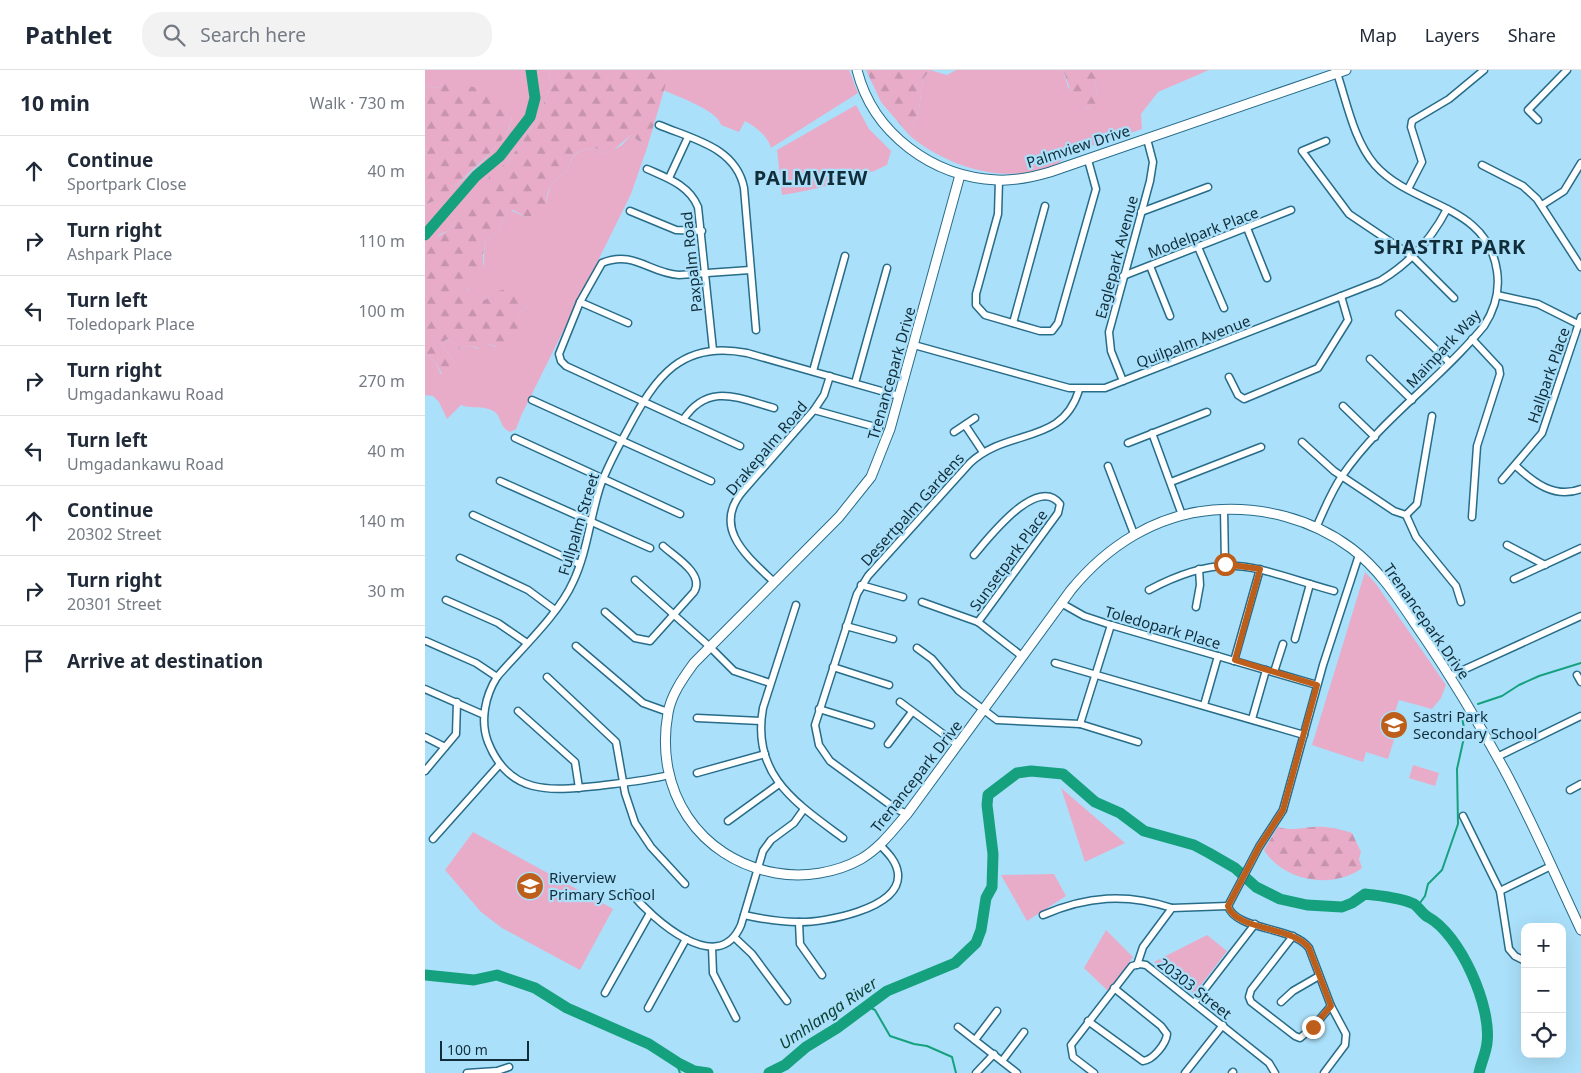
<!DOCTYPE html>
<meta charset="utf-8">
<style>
body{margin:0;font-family:"Noto Sans",sans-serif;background:#f2f2f3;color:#1f2937}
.controls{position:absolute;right:15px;bottom:15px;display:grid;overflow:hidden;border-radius:10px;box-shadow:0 5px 20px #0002}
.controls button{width:45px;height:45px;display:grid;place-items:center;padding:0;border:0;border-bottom:1px solid #e0e1e3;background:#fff;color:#1f2937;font:25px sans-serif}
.scale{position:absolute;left:15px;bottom:12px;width:89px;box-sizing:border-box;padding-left:5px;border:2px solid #112d3a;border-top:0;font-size:14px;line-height:18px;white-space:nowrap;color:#112d3a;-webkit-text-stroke:4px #abe0fa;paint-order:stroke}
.stop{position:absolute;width:15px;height:15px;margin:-11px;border:4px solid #be5e1b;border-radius:50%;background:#fff}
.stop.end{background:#be5e1b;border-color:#fff;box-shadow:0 1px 5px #0008}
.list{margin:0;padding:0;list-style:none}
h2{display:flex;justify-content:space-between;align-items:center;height:65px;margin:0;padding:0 20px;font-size:21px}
h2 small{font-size:16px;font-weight:400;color:#747a83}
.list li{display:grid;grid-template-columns:32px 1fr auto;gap:15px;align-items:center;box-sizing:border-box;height:70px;padding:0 20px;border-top:1px solid #e0e1e3}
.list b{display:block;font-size:19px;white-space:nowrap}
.list p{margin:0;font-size:16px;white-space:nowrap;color:#747a83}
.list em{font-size:16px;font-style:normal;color:#747a83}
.icon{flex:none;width:28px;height:28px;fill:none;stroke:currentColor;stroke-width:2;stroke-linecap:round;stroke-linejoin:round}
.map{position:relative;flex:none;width:1156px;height:1003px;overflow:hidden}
header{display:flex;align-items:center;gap:30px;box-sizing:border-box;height:70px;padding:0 25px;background:#fff;border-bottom:1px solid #e0e1e3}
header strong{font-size:24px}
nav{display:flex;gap:28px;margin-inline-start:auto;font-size:18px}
.search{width:350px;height:45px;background:#f2f2f3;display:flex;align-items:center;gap:12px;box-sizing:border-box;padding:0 18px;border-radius:20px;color:#747a83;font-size:19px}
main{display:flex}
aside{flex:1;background:#fff}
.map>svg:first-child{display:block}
.green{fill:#e9acc8}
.forest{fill:url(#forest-firs)}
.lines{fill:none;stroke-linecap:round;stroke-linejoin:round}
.stream{stroke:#16a17e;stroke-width:2}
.river{stroke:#16a17e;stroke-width:11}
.minor-casing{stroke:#276c89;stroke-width:9}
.tertiary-casing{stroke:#276c89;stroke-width:11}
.minor{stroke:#fff;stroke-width:6}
.tertiary{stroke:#fff;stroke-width:9}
.route{stroke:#be5e1b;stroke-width:6}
.labels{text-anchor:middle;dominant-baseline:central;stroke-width:4.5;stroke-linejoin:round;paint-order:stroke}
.street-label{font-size:15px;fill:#112d3a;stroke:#abe0fa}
.poi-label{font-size:15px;fill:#112d3a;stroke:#abe0fa;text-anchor:start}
.water-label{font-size:16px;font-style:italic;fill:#093f30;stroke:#abe0fa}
.district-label{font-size:20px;font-weight:bold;letter-spacing:1px;fill:#112d3a;stroke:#abe0fa}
</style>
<header>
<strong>Pathlet</strong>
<div class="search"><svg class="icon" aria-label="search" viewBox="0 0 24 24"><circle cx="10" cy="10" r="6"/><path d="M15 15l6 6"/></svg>Search here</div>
<nav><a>Map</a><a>Layers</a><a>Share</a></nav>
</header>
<main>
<aside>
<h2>10 min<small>Walk · 730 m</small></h2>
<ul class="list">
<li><svg class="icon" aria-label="ahead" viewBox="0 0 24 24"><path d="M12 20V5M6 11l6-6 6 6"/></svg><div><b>Continue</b><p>Sportpark Close</p></div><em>40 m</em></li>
<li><svg class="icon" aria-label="right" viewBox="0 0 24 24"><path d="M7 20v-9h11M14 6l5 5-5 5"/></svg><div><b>Turn right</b><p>Ashpark Place</p></div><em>110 m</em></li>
<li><svg class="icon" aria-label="left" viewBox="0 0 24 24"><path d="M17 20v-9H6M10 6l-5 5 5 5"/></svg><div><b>Turn left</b><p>Toledopark Place</p></div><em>100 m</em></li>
<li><svg class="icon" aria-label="right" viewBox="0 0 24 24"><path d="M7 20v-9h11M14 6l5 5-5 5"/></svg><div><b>Turn right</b><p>Umgadankawu Road</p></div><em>270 m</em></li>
<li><svg class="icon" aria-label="left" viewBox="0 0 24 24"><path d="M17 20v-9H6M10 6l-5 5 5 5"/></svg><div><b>Turn left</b><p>Umgadankawu Road</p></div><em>40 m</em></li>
<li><svg class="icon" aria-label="ahead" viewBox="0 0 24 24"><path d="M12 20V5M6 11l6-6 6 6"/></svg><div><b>Continue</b><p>20302 Street</p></div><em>140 m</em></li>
<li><svg class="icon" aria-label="right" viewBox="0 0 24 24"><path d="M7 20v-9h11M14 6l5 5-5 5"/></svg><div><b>Turn right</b><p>20301 Street</p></div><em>30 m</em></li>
<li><svg class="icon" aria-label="arrive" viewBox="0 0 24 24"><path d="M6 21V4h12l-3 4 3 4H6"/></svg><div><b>Arrive at destination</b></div></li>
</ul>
</aside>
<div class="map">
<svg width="1156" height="1003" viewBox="0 0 1156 1003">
<defs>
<pattern id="forest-firs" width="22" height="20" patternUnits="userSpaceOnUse" patternTransform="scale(1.25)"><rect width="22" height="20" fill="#e9acc8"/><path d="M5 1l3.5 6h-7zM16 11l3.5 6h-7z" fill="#c794ad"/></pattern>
</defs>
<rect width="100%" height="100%" fill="#abe0fa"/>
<g class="green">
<path d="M0,0H124L126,16L112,50L83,92L63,107L64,111L23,161L15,164L0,181V135C24,126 66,86 81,64C85,59 86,52 87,46L19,14L11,18L0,16Z"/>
<path d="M245,0H424L433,23L346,78C343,66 331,57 320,51L314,62L296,55C293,40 251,26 238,20Z"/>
<path d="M505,0L522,5L531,0H638L643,17L660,37L664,39L672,31L670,26L673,20L670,12L671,5L668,0H784L733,22L716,44L717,59C695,67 673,73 652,81C643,84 637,92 629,95C581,116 523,97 485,66L494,39L498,9Z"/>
<path d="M431,35L444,59L466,81L462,95C429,111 393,119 357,125L352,80Z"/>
<path d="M206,65L222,78L206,124L96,346L91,359L85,362C75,357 77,350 71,343C60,334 48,340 36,335L22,349L14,332L8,326L0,325V284L10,292L16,304L28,298L30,292L18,277L20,270L24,269L35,279L45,275L53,279L64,274L71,277L94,251L93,245L97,240L104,236C91,221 75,215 60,230H53L42,222L43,216C68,194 55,199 61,171L72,163L82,142L85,140L101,147L120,142C124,123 121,113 142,102C149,82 150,81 171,78L180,85L197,75Z"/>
<polygon points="940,502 951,514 1021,615 1016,628 1007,639 974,630 967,651 974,654 963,689 941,682 938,692 887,675"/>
<polygon points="988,695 1014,703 1010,716 984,708"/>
<polygon points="636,718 700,773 660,792"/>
<polygon points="48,762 188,839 155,900 77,858 56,842 20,800"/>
<polygon points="629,804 641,826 602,851 576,805"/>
<polygon points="681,860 708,887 683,921 659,898"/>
<polygon points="782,865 802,881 769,924 729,892"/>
</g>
<g class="forest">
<path d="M124,0H245L222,78L206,65L184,84L180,85L171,78C149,81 149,82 142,102C126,110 117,125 124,142L101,147L88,140L82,142L72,163L61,171L58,185L59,202L53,207L51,213L43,216L42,220L53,230H60L68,223L80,219L106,232L104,236L97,240L93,245L98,258L84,274L76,278L64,274L55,279L45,275L35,279L24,269L20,270L18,277L30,292L29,297L32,296L28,302L19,307L10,292L0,284V181L10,168L23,161L63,111L64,105L83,92L112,50L126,16Z"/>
<polygon points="441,0 505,0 498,9 494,39 485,66 456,32"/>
<path d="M638,0H668L672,5L670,12L673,20L670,26L675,33L666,39C647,35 644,14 638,0Z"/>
<path d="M19,14C46,15 104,20 82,62C76,74 56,92 46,101C31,115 19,128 0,135V16L11,18Z"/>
<path d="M853,757C866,761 875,758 888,757C901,756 915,759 927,763L936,782L934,789L937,798C907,820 858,811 839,780Z"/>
</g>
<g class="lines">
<g class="stream">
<polyline points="1053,634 1077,626 1094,615 1114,606 1156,593"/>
<polyline points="992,837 1000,826 1003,814 1017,800 1033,754 1032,699 1040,663 1036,643"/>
<polyline points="442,936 450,940 465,966 489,974 502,976 527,987 531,1003"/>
<polyline points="251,992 255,1003"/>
</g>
<g class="river">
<polyline points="0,165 51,106 75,86 105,47 110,28 106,0"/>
<polyline points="0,905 49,910 72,905 110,918 142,938 224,974 255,994 269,1001 283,1003"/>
<path d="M344,1003L360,995L381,977L412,958L462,921L530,893L551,873L556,860L561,828L567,817L568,784L562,735L563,725L592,703L606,701L638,704L670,732L695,743L719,761L769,775L784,783L810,798L831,817L855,829L882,835L917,837L927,833L940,824C955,826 974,827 989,834C994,837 997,844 1003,847C1035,864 1067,937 1062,973C1061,983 1056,993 1054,1003"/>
</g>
<g class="minor-casing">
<g id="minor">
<polyline points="1113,50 1103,40 1142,0"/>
<path d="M234,55C267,69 311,77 319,118L331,260"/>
<polyline points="901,71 877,81 924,144 988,187 1029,228"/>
<polyline points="1057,95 1098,116 1112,129 1156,197"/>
<path d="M222,99C242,108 264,115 273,137L288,280"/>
<polyline points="244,108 263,67"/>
<polyline points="574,110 573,144 551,224 551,235 560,245 615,261 627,261 633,253 671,119 663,90"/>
<polyline points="983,119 997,92 986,57 987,51 1024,29 1059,0"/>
<polyline points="1117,135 1139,121 1156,93"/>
<polyline points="205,141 251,160 277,161"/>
<polyline points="716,142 783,117"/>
<polyline points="822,158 842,208"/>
<polyline points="773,177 799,238"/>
<polyline points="725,196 745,246"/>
<polyline points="698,206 866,140"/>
<polyline points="1072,225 1113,234 1155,255"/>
<polyline points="155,232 203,253"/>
<polyline points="974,244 1024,292"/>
<polyline points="588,253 620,136"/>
<polyline points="1047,269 1074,298 1075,304 1052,376 1047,447"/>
<path d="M489,275L644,318H680L955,211C985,193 1006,170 1022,139"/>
<polyline points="945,289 987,330"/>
<polyline points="388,301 420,186"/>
<polyline points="804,307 813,325 819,329 893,298 923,250 916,226"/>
<polyline points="698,311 686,281 684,262 725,111 728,92 722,69"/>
<polyline points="430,313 462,198"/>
<polyline points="107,330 286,411"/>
<polyline points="918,336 950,367"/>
<polyline points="389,340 454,358"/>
<path d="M258,350C283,312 313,328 349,338"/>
<polyline points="540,355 558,382"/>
<polyline points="529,362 550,348"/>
<polyline points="727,363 757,445"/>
<polyline points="90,368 255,444"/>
<polyline points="877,372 909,401 969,441 981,445 992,434 1007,346"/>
<polyline points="703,373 782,342"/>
<path d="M315,376L141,296L136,291L134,284L155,232L177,193C209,180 224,203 254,205L325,200"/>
<polyline points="683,396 709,464"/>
<path d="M1091,396C1109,413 1130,429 1156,419"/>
<polyline points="1077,410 1117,363 1156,247"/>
<polyline points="75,411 225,478"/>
<polyline points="746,412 836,377"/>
<polyline points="799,439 800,494"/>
<polyline points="48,445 154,494"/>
<polyline points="981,445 991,467 1031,516 1036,532"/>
<path d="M891,458C899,440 906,422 917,406C956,349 1016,309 1059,256C1070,239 1075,221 1072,201C1062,133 988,138 950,95C929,71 922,33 912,3"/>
<polyline points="1082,475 1120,495"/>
<path d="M549,485C562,470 612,404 635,434L633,443L553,552"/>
<polyline points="35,488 103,520 130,540"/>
<polyline points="1089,509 1156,478"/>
<polyline points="210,510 284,576 309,601 345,613"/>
<path d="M349,512C323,487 286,458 318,421L389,340L399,325L405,306"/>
<polyline points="436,515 478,527"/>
<path d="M724,520C803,478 830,499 909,521"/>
<polyline points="21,530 73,553 102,573"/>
<polyline points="497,532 553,552 598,587"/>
<polyline points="636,533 659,546 686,555 892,615"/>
<path d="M371,535L338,638C326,705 371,733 418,768"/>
<polyline points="771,537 775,515 774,499"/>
<path d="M180,542L210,568L225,571L269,522C280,504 250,487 238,476"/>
<polyline points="421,556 468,569"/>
<polyline points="870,569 885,514"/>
<polyline points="1,571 51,593 72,607"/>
<polyline points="151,576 218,633 243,642"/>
<polyline points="492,578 507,589 534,621 572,650 655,654 713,672"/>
<polyline points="809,591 835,499"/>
<polyline points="630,593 879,665"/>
<polyline points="408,597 464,615"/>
<polyline points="849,602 858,574"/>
<polyline points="1152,605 1156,612"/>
<polyline points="1025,606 1156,546"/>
<polyline points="122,607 191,672 200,723 210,753 226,777 260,814"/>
<polyline points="0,619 59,645"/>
<polyline points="475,632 533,675"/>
<polyline points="779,635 793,586"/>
<polyline points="394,639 446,655"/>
<polyline points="93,641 150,692 154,718"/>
<polyline points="272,648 336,651"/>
<polyline points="827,649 841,600"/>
<polyline points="655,654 686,555"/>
<polyline points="0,667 20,677"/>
<polyline points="463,674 487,642"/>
<polyline points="1072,687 1156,646"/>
<polyline points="0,701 31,664 32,632"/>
<polyline points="272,703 340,684"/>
<path d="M244,705C220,711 196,713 172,716C124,721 84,725 63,672C55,651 60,626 72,607C95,580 134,544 148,512C162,483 165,448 175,417C182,397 193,377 203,359C231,306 257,270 322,283L474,326"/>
<polyline points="1145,720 1156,714"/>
<path d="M482,744L471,739L405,691L394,675L390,655L432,524L443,506L545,393C584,357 637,376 654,320"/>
<polyline points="1038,746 1075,821 1084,879 1090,886 1100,891"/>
<polyline points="303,751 354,714"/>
<polyline points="8,769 75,694"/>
<polyline points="1075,821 1126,796"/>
<path d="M206,823C227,848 293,909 316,855L338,781L346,770L369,753L379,739"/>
<path d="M319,845C337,849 354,852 373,852C398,853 476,839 473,804C472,792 463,783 455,775"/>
<path d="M618,845C662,826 701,823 747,838"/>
<polyline points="374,852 375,874 397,905"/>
<polyline points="868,866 826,920 824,927 826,932 870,966 875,968 888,957 906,936"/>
<polyline points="309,867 327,884 362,931"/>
<polyline points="287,877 288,903 311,948"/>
<polyline points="712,895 718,877 747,838 803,836"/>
<polyline points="180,923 225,843"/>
<polyline points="856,932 868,921 894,906"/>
<polyline points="769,933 830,854"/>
<polyline points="223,938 261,869"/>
<path d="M663,951L718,991C728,990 741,974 742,964L736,956L689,918"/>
<polyline points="533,957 592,1003"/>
<polyline points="550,970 572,941"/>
<polyline points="577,991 599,962"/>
<polyline points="42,1003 72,1001 84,997"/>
<polyline points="551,1003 569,984"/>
<polyline points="669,1003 648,987 646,975 707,896 715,894 721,895 844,993 850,1003"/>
<polyline points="760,1003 798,955"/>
<polyline points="807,1003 808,1002"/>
<path d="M899,1003L920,975L921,964L906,936L884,878C868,856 811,861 803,836L834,777L858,740L898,595L934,485"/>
</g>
</g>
<g class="tertiary-casing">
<g id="tertiary">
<path d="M432,0C448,64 508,107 572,110C590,111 608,107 625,102L921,0"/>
<path d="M535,105L465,359L446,407L414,447L269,593C258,608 246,625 243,643C229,720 273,789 351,803C379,808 411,803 436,789C455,778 468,760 482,744L646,520C682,476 730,445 788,440C837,436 887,449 926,478C957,501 977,535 999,567C1028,610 1055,655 1080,701C1108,753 1131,807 1156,860"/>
</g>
</g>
<use href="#minor" class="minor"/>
<use href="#tertiary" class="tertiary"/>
</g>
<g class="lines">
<path class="route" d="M800,494L835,499L810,590L892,615L858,740L834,777L803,836C811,861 868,856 884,878L906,936L888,957"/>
</g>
<defs>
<g id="school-disc" transform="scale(1.4375)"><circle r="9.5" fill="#be5e1b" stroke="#abe0fa"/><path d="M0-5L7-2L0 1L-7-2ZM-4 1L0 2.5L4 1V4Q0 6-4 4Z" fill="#fff"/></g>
</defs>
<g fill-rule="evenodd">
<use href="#school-disc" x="969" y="655"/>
<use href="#school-disc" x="105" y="816"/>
</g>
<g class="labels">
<g class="street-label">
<text transform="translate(653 76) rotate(-18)">Palmview Drive</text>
<text transform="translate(778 162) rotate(-21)">Modelpark Place</text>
<text transform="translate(691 187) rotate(-75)">Eaglepark Avenue</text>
<text transform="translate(266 192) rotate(-96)">Paxpalm Road</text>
<text transform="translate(768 271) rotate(-21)">Quilpalm Avenue</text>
<text transform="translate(1018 278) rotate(-47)">Mainpark Way</text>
<text transform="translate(466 303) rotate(-74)">Trenancepark Drive</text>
<text transform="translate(1123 305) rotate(-71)">Hallpark Place</text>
<text transform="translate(341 378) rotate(-50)">Drakepalm Road</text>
<text transform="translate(487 439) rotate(-48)">Desertpalm Gardens</text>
<text transform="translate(153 454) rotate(-73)">Fullpalm Street</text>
<text transform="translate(583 490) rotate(-54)">Sunsetpark Place</text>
<text transform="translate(1002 551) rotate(55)">Trenancepark Drive</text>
<text transform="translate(738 557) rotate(16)">Toledopark Place</text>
<text transform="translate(491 706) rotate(-52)">Trenancepark Drive</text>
<text transform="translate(770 918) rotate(38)">20303 Street</text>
</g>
<g class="poi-label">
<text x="988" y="646">Sastri Park<tspan x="988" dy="17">Secondary School</tspan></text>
<text x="124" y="807">Riverview<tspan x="124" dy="17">Primary School</tspan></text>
</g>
<g class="water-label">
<text transform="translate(403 943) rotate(-34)">Umhlanga River</text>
</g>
<g class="district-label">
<text x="386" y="107">PALMVIEW</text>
<text x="1025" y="176">SHASTRI PARK</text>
</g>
</g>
</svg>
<div class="controls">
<button>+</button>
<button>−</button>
<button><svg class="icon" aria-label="locate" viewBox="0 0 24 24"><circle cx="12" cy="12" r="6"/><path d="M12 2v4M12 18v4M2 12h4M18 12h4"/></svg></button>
</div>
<div class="scale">100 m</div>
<div class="stop" style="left:800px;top:494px"></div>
<div class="stop end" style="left:888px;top:957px"></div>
</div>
</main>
